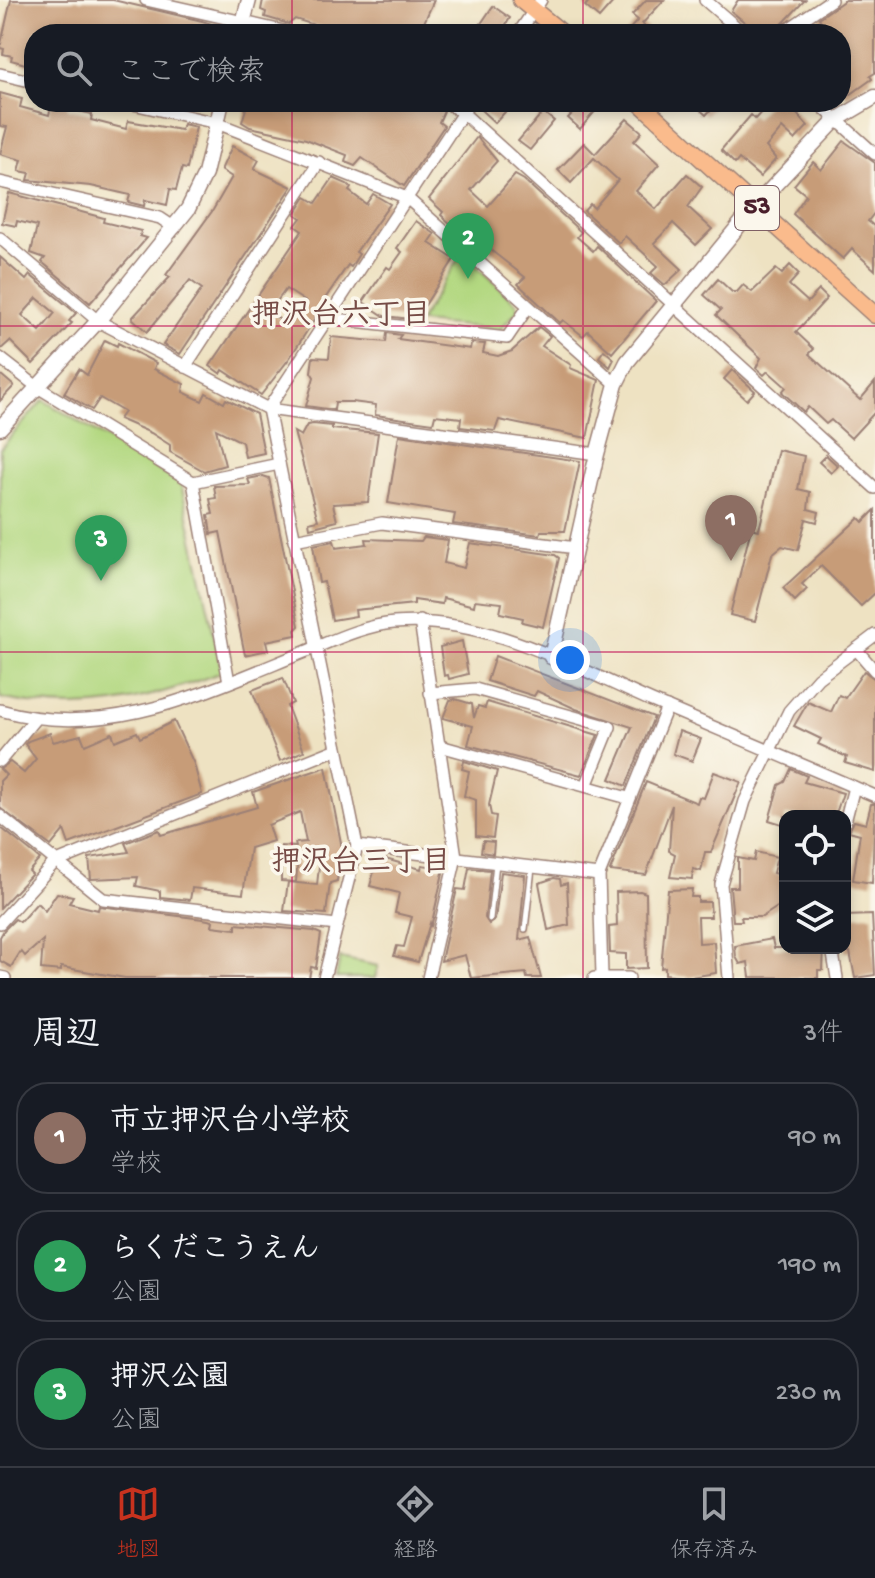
<!DOCTYPE html>
<html lang="ja">
<meta charset="utf-8">
<style>
body{margin:0;font-family:"Gochi Hand","Klee One",sans-serif;background:#20242c;color:#f1f3f6}
.controls{position:absolute;right:24px;bottom:24px;display:grid;overflow:hidden;border-radius:16px;box-shadow:0 4px 12px #0003}
.controls button{width:72px;height:72px;display:grid;place-items:center;padding:0;border:0;border-bottom:2px solid #363941;background:#171b24;color:#f1f3f6;font:40px sans-serif}
.you{position:absolute;left:570px;top:660px;width:28px;height:28px;margin:-20px;border:6px solid #fff;border-radius:50%;background:#1a73e8;box-shadow:0 0 0 12px #1a73e833}
.badge{display:grid;place-items:center;width:52px;height:52px;border-radius:50%;background:#c8321e;color:#fff;font-size:26px;font-weight:700}
.pin{position:absolute;translate:-50% -66px;filter:drop-shadow(0 2px 4px #0008)}
.pin::after{content:'';position:absolute;top:42px;width:28px;height:24px;background:inherit;clip-path:polygon(0 0,100% 0,50% 100%)}
.list{margin:0;padding:0;list-style:none}
h2{display:flex;justify-content:space-between;align-items:center;height:104px;margin:0;padding:0 32px;font-size:34px}
h2 small{font-size:26px;font-weight:400;color:#9ea1a6}
.list li{display:grid;grid-template-columns:52px 1fr auto;gap:24px;align-items:center;box-sizing:border-box;height:112px;margin:0 16px 16px;padding:0 16px;border:2px solid #363941;border-radius:32px}
.list b{display:block;font-size:30px;white-space:nowrap}
.list p{margin:0;font-size:26px;white-space:nowrap;color:#9ea1a6}
.list em{font-size:26px;font-style:normal;color:#9ea1a6}
.icon{flex:none;width:44px;height:44px;fill:none;stroke:currentColor;stroke-width:2;stroke-linecap:round;stroke-linejoin:round}
.map{position:relative;flex:none;width:875px;height:978px;overflow:hidden}
.search{position:absolute;background:#171b24;box-shadow:0 4px 12px #0003;left:24px;right:24px;top:24px;height:88px;display:flex;align-items:center;gap:20px;box-sizing:border-box;padding:0 28px;border-radius:32px;color:#9ea1a6;font-size:30px}
.sheet{height:488px;background:#171b24}
nav{display:flex;justify-content:space-around;align-items:center;box-sizing:border-box;height:112px;border-top:2px solid #363941;background:#171b24;font-size:22px;color:#9ea1a6}
nav a{display:grid;justify-items:center;gap:4px}
nav .on{color:#c8321e}
.map>svg:first-child{display:block}
.green{fill:#b3d881;stroke:#7e7c56;stroke-width:2}
.building{fill:#c79c78;fill-rule:evenodd}
.lines{fill:none;stroke-linecap:round;stroke-linejoin:round}
.service-casing{stroke:#9c8076;stroke-width:8}
.minor-casing{stroke:#9c8076;stroke-width:14}
.tertiary-casing{stroke:#9c8076;stroke-width:17}
.primary-casing{stroke:#9c8076;stroke-width:19}
.service{stroke:#fff;stroke-width:5}
.minor{stroke:#fff;stroke-width:11}
.tertiary{stroke:#fff;stroke-width:14}
.primary{stroke:#fabb8c;stroke-width:16}
.grid{fill:none;stroke:#c2185b;stroke-width:2;stroke-opacity:0.55}
.labels{text-anchor:middle;dominant-baseline:central;stroke-width:7;stroke-linejoin:round;paint-order:stroke}
.shield{fill:#fbf7ec;stroke:#7f6065;stroke-width:2}
.shield-label{font-size:26px;font-weight:bold;fill:#4a1f2b}
.neighbourhood-label{font-size:30px;font-weight:bold;fill:#764b46;stroke:#fbf7ec}
</style>
<div class="map">
<svg width="875" height="978" viewBox="0 0 875 978">
<rect width="100%" height="100%" fill="#fbf7ec"/>
<filter id="ink" filterUnits="userSpaceOnUse"><feTurbulence type="fractalNoise" baseFrequency=".0125" numOctaves="2"/><feDisplacementMap in="SourceGraphic" scale="16" xChannelSelector="R" yChannelSelector="G"/><feConvolveMatrix kernelMatrix="1 2 1 2 8 2 1 2 1" color-interpolation-filters="sRGB"/></filter>
<filter id="wash" filterUnits="userSpaceOnUse"><feTurbulence type="fractalNoise" baseFrequency=".006" numOctaves="4" result="noise"/><feDisplacementMap in="SourceGraphic" scale="32" xChannelSelector="R" yChannelSelector="G"/><feGaussianBlur stdDeviation="1.8" result="paint"/><feColorMatrix in="noise" values="0 0 0 0 0 0 0 0 0 0 0 0 0 0 0 0 0 1.4 0 .05"/><feComposite in="paint" operator="in"/></filter>
<g filter="url(#wash)">
<rect width="100%" height="100%" fill="#eee2c2"/>
<g class="green">
<polygon points="462,253 517,304 518,310 500,329 419,322"/>
<path d="M43,400L181,484L222,672C143,702 85,716 0,698V449Z"/>
<polygon points="340,958 378,966 375,978 336,978"/>
</g>
<g id="blocks">
<g class="building">
<polygon points="11,0 113,0 202,21 230,30 230,34 67,34 39,27 34,34 29,65 11,60 12,56 3,54 4,49 0,48"/>
<polygon points="263,0 434,0 419,34 344,34 295,19 289,24 265,17 266,12 261,10"/>
<polygon points="590,0 615,0 599,18 585,6"/>
<polygon points="646,0 664,0 642,24 654,34 625,34 638,20 632,15"/>
<polygon points="738,0 805,0 773,34 759,34 731,11"/>
<polygon points="845,0 875,0 875,73 870,76 872,79 847,97 841,88 841,34 814,34 825,27 819,18"/>
<polygon points="493,6 510,18 500,34 474,34"/>
<polygon points="0,93 22,99 20,107 49,115 52,102 66,102 68,109 92,114 91,120 126,129 128,121 181,130 183,124 196,127 187,169 182,168 176,190 170,189 167,205 145,200 144,206 128,202 130,195 91,186 28,180 30,173 19,171 22,160 0,154 7,127 0,126"/>
<polygon points="248,102 434,102 444,111 439,122 444,126 404,186 362,158 355,166 345,162 347,155 306,139 250,127 242,122"/>
<polygon points="488,102 514,102 495,123 481,110"/>
<polygon points="570,102 603,102 580,129 568,118 577,109"/>
<polygon points="692,102 718,102 706,115"/>
<polygon points="770,102 786,102 808,126 795,140 782,128 766,147 776,159 760,177 739,159 735,164 721,150 751,115 755,119"/>
<polygon points="543,112 554,121 530,150 518,141"/>
<polygon points="627,119 642,132 634,141 659,164 636,191 656,209 687,174 702,187 688,207 712,229 696,245 673,223 654,243 682,269 665,285 651,273 658,266 625,236 619,243 584,211 590,204 594,208 618,180 594,158 571,183 558,170 584,143 595,154"/>
<polygon points="477,137 497,161 471,190 488,206 515,175 524,180 581,232 577,237 593,251 597,246 656,301 612,353 588,331 583,336 563,320 560,323 518,284 525,277 488,248 483,253 441,215 443,212 429,199"/>
<polygon points="844,141 875,163 875,212 868,221 875,227 875,270 852,249 843,259 793,214 806,195 794,185 813,162 821,170"/>
<polygon points="232,146 259,160 254,169 292,187 180,354 163,345 202,289 190,280 147,332 132,318 170,277 166,275 213,210 232,177 221,170"/>
<path d="M333,178L347,184L351,188L349,191L366,204L373,194L390,204L356,252L359,254L351,267L348,265L318,309L320,311L289,359L261,395L223,370L221,374L210,366L302,231L295,226L301,218L295,214L306,197L316,203ZM286,289L306,302L289,326L269,312Z"/>
<polygon points="9,193 104,218 103,222 141,231 140,236 147,238 90,303 42,262 45,258 31,253 37,226 17,221 16,226 2,223"/>
<polygon points="416,221 435,234 429,243 454,259 425,305 411,319 384,316 363,302 387,267 390,269 402,252 397,248"/>
<path d="M0,257L26,280L30,275L76,313L69,321L72,323L33,364L10,341L0,350ZM37,298L55,313L40,331L22,315Z"/>
<polygon points="790,265 799,274 789,285 808,302 819,290 827,298 796,332 814,349 809,354 860,400 875,382 875,412 851,438 831,420 826,424 808,407 804,412 782,392 786,387 768,371 764,375 756,368 761,358 716,315 721,310 704,295 718,279 732,292 737,292 743,285 752,292 776,269 782,274"/>
<polygon points="539,327 550,336 542,346 571,365 570,368 599,380 587,438 499,420 495,431 460,427 461,418 435,415 433,423 375,415 376,405 352,402 335,402 334,410 306,406 314,377 311,372 313,357 329,358 331,337 386,342 387,333 401,335 398,339 470,349 471,343 485,344 483,353 498,356 512,351"/>
<polygon points="105,340 117,346 118,343 156,363 154,369 184,384 183,392 202,401 206,393 224,403 226,399 256,414 264,453 245,457 242,442 216,429 225,465 204,471 170,452 170,445 151,433 119,419 124,412 100,398 92,410 64,393 79,369 87,375"/>
<polygon points="604,350 614,359 610,367 599,357"/>
<polygon points="732,370 755,391 747,400 724,379"/>
<polygon points="0,374 14,386 0,401"/>
<polygon points="313,424 332,426 332,429 378,433 368,502 333,504 337,521 310,528 309,522 318,520 294,432 301,436 307,425"/>
<polygon points="399,435 580,461 565,531 541,531 540,535 453,524 455,514 388,503"/>
<polygon points="778,450 804,456 798,489 810,492 808,509 819,512 817,522 806,519 798,550 782,546 772,554 755,621 730,615 751,528 759,530"/>
<polygon points="826,455 838,466 831,473 819,462"/>
<polygon points="263,476 269,478 299,626 295,630 296,635 266,641 268,650 245,655 220,532 211,534 208,515 213,514 210,499 216,498 214,486 250,485 248,479"/>
<polygon points="875,510 875,593 861,606 821,566 802,584 807,589 795,601 783,588 859,518 863,522"/>
<polygon points="424,537 448,540 444,563 464,568 470,543 555,555 559,558 543,627 522,622 523,618 500,613 502,603 475,600 474,606 443,598 442,604 414,600 414,604 355,610 356,616 332,620 324,582 319,583 313,545 334,541 336,548 367,544 366,539 421,541"/>
<polygon points="462,641 468,674 449,679 448,675 444,676 440,647"/>
<polygon points="495,656 654,717 626,786 610,779 632,727 576,709 537,691 534,696 487,681"/>
<polygon points="864,671 875,679 875,772 845,763 847,757 818,744 821,739 794,726 808,702 831,712 839,695 845,698"/>
<polygon points="283,678 293,703 287,706 304,751 280,761 252,690"/>
<polygon points="455,699 472,704 474,718 478,706 485,708 487,702 598,735 581,775 468,745 473,726 443,718 450,700"/>
<polygon points="174,721 194,764 202,794 69,844 64,830 51,846 0,808 0,781 6,775 0,769 10,762 24,773 36,759 25,744 28,741 50,733 53,742 81,735 85,745 112,733 115,741 137,732 140,738"/>
<polygon points="679,731 701,739 692,761 673,754"/>
<polygon points="464,761 497,771 489,805 491,815 496,816 493,838 476,836 476,800 464,796 469,771 462,769"/>
<polygon points="326,767 344,858 340,858 337,881 330,883 326,914 284,911 288,882 317,885 320,857 298,857 296,882 281,881 281,846 296,847 295,843 306,842 300,812 268,825 273,841 250,848 243,894 192,888 190,900 160,897 160,891 136,886 138,877 91,879 89,858 129,852 125,843 159,830 161,835 257,807 253,792"/>
<polygon points="791,769 807,776 804,782 843,793 835,816 785,816 785,825 769,820 779,785 785,782"/>
<polygon points="714,772 741,782 711,852 705,852 701,871 693,869 692,879 670,877 675,854 669,851 672,805 646,875 610,871 646,782 697,803 699,797 704,798"/>
<polygon points="871,804 875,804 872,883 853,880 860,834 849,831 854,821 866,824"/>
<polygon points="0,827 40,859 29,871 32,874 0,908"/>
<polygon points="483,841 494,842 493,854 481,852"/>
<polygon points="756,852 777,857 773,873 785,876 782,904 762,917 741,917 742,921 733,921 730,887 738,887 738,858 754,861"/>
<polygon points="378,857 421,869 422,865 444,868 431,927 430,923 418,962 394,956 397,946 404,947 412,917 395,913 399,893 370,886"/>
<polygon points="469,868 490,870 485,918 489,924 495,920 501,872 525,875 519,940 530,937 541,978 527,978 526,973 471,978 465,955 441,961 457,889 465,890"/>
<polygon points="554,878 560,879 561,885 567,883 569,925 548,930 539,883"/>
<polygon points="692,889 691,897 698,897 698,902 710,902 711,917 698,917 699,943 714,942 716,973 691,977 665,974 665,967 661,968 668,890"/>
<polygon points="640,891 646,893 647,968 626,969 626,954 610,953 609,927 617,926 616,892"/>
<polygon points="57,893 73,896 69,903 98,910 99,906 203,919 213,921 212,926 236,929 236,924 314,931 321,934 316,968 311,967 309,978 125,978 61,967 61,971 41,969 43,940 25,956 21,951 11,967 0,961 0,937 4,930 15,919 20,922 37,903 45,911"/>
<polygon points="872,915 875,975 855,978 850,952 845,952 845,916"/>
<polygon points="772,939 774,948 824,948 823,970 818,970 818,978 750,977 748,962 740,964 736,957 735,946"/>
</g>
</g>
</g>
<g filter="url(#ink)">
<use href="#blocks" fill-opacity="0" stroke="#9c8076" stroke-width="2"/>
<g class="lines">
<g class="service-casing">
<g id="service">
<polyline points="490,919 496,863"/>
<polyline points="525,929 532,868"/>
</g>
</g>
<g class="minor-casing">
<g id="minor">
<polyline points="146,0 296,34"/>
<polyline points="705,0 744,34"/>
<polyline points="518,34 541,0"/>
<polyline points="781,34 831,0"/>
<polyline points="0,74 34,82"/>
<polyline points="124,102 217,123 407,198 616,384"/>
<polyline points="446,102 463,113 875,488"/>
<polyline points="817,102 875,154"/>
<polyline points="0,182 160,218 175,228"/>
<polyline points="0,238 98,321 268,409 597,454"/>
<polyline points="327,318 507,338 528,307"/>
<polyline points="0,358 36,386 193,482 279,464"/>
<polyline points="185,367 319,162"/>
<polyline points="193,482 229,682"/>
<polyline points="294,540 382,523 576,548"/>
<polyline points="420,621 456,857 428,978"/>
<polyline points="856,649 875,671"/>
<polyline points="430,693 475,689 610,727 586,786"/>
<path d="M0,710C106,741 205,692 302,653C332,641 362,626 394,623C485,615 571,666 652,701C727,733 801,764 875,796"/>
<polyline points="440,746 628,798"/>
<polyline points="0,761 34,720"/>
<polyline points="0,816 103,899 337,925"/>
<polyline points="845,822 854,787"/>
<polyline points="357,846 599,875"/>
<polyline points="0,923 54,863 337,749"/>
<polyline points="832,948 837,978"/>
<polyline points="602,976 599,875 667,707"/>
<polyline points="0,977 5,978"/>
<polyline points="324,978 357,846 268,409 470,102"/>
<polyline points="594,978 629,978"/>
<polyline points="729,978 721,884 745,801 789,711 818,678 875,635"/>
</g>
</g>
<g class="tertiary-casing">
<g id="tertiary">
<polyline points="240,34 249,0"/>
<polyline points="0,428 98,321 188,209 205,174 222,102"/>
<polyline points="551,657 597,454 616,384 627,362 755,206 836,120 875,97"/>
</g>
</g>
<g class="primary-casing">
<g id="primary">
<polyline points="521,0 563,34"/>
<polyline points="639,102 875,315"/>
</g>
</g>
<use href="#service" class="service"/>
<use href="#minor" class="minor"/>
<use href="#tertiary" class="tertiary"/>
<use href="#primary" class="primary"/>
</g>
</g>
<path class="grid" d="M292,0V34M583,0V34M292,102V978M583,102V978M0,326H875M0,652H875"/>
<g class="labels">
<rect class="shield" x="735" y="186" width="44" height="44" rx="6"/>
<g class="shield-label">
<text x="757" y="208">53</text>
</g>
<g class="neighbourhood-label">
<text x="341" y="317">押沢台六丁目</text>
<text x="361" y="864">押沢台三丁目</text>
</g>
</g>
</svg>
<div class="controls">
<button><svg class="icon" aria-label="locate" viewBox="0 0 24 24"><circle cx="12" cy="12" r="6"/><path d="M12 2v4M12 18v4M2 12h4M18 12h4"/></svg></button>
<button><svg class="icon" aria-label="layers" viewBox="0 0 24 24"><path d="M12 4l9 5-9 5-9-5zM3 14l9 5 9-5"/></svg></button>
</div>
<div class="you"></div>
<div class="pin badge" style="left:731px;top:561px;background:#8d6e63">1</div>
<div class="pin badge" style="left:468px;top:279px;background:#2e9e5b">2</div>
<div class="pin badge" style="left:101px;top:581px;background:#2e9e5b">3</div>
<div class="search"><svg class="icon" aria-label="search" viewBox="0 0 24 24"><circle cx="10" cy="10" r="6"/><path d="M15 15l6 6"/></svg>ここで検索</div>
</div>
<section class="sheet">
<h2>周辺<small>3件</small></h2>
<ul class="list">
<li><span class="badge" style="background:#8d6e63">1</span><div><b>市立押沢台小学校</b><p>学校</p></div><em>90 m</em></li>
<li><span class="badge" style="background:#2e9e5b">2</span><div><b>らくだこうえん</b><p>公園</p></div><em>190 m</em></li>
<li><span class="badge" style="background:#2e9e5b">3</span><div><b>押沢公園</b><p>公園</p></div><em>230 m</em></li>
</ul>
</section>
<nav>
<a class="on"><svg class="icon" aria-label="map" viewBox="0 0 24 24"><path d="M3 6l6-2 6 2 6-2v14l-6 2-6-2-6 2zM9 4v14M15 6v14"/></svg>地図</a>
<a><svg class="icon" aria-label="directions" viewBox="0 0 24 24"><path d="M12 3l9 9-9 9-9-9zM9 14v-3h6M13 9l2 2-2 2"/></svg>経路</a>
<a><svg class="icon" aria-label="saved" viewBox="0 0 24 24"><path d="M7 4h10v16l-5-4-5 4z"/></svg>保存済み</a>
</nav>
